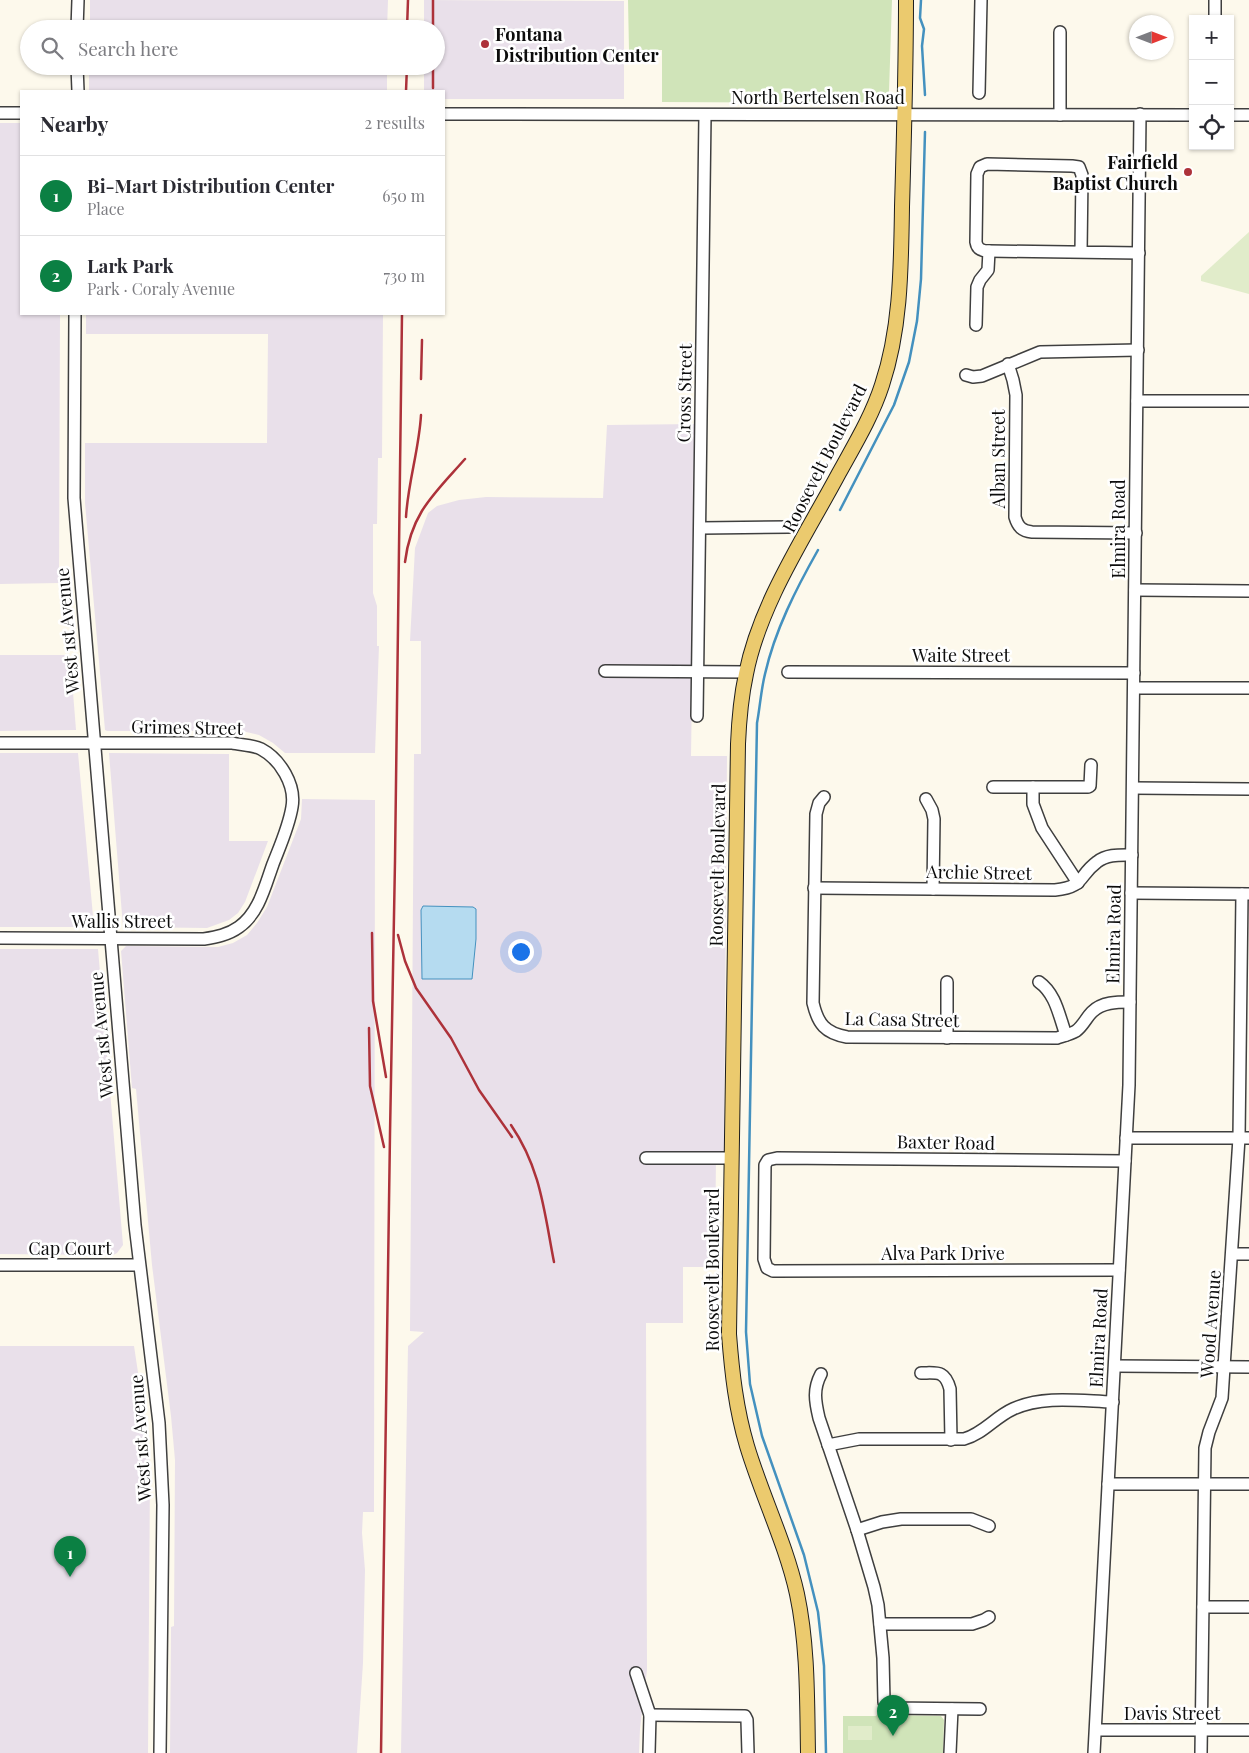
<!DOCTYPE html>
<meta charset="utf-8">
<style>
body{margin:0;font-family:"Playfair Display",serif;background:#f7f7f7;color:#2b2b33}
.controls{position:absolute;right:15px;top:15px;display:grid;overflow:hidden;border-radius:0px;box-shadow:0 1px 4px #0004}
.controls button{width:45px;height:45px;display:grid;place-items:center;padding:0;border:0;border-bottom:1px solid #e1e1e2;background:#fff;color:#2b2b33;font:25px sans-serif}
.compass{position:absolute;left:1129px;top:15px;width:45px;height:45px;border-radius:50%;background:#fff;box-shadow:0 1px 4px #0004;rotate:90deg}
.you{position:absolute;left:520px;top:951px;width:18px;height:18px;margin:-12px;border:4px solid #fff;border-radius:50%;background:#1a73e8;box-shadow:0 0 0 8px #1a73e833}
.badge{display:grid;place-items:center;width:32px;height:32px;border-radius:50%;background:#0b8043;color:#fff;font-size:16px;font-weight:700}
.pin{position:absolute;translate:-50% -41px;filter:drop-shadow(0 1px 2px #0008)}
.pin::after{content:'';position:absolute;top:26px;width:18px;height:15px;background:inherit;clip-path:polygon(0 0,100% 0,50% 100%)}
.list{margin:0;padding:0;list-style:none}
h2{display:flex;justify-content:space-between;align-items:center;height:65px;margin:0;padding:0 20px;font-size:21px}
h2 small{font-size:16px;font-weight:400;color:#7c7c81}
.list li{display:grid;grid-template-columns:32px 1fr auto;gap:15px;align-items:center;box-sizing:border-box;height:80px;padding:0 20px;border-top:1px solid #e1e1e2}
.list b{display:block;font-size:19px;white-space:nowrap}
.list p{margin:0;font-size:16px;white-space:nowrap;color:#7c7c81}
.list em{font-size:16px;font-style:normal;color:#7c7c81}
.icon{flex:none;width:28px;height:28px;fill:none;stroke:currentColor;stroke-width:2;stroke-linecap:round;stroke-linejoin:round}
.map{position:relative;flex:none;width:1249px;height:1753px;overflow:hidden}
.search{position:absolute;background:#fff;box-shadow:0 1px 4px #0004;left:20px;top:20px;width:425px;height:55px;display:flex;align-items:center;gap:12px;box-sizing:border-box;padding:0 18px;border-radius:28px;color:#7c7c81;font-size:19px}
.panel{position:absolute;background:#fff;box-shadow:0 1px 4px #0004;left:20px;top:90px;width:425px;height:225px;border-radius:0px}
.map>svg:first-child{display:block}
.industrial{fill:#e9e0ea}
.green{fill:#d0e4b9}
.pitch{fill:#e1ecca}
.water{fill:#b5dbf0;stroke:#4491bf}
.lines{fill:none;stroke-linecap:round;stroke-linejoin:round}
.stream{stroke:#4491bf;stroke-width:2.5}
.minor-casing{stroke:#3f3f3f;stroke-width:14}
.major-casing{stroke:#1d1d1d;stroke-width:16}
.minor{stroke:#fff;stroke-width:11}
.major{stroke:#ebca6e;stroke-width:14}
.rail{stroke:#ad323a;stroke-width:2.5}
.poi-dot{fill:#ad323a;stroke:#fff;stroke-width:2}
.labels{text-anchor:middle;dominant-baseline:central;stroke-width:5;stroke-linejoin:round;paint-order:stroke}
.poi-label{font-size:18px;font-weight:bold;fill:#0c0c0c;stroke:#fff;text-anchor:start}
.street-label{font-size:18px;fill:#0c0c0c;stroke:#fff}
</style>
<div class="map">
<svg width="1249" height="1753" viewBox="0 0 1249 1753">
<rect width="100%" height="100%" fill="#fdf9ec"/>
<g class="industrial">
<polygon points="90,0 388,0 387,29 90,29"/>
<polygon points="424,0 624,1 624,99 444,99 444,91 424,91 424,66 436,66 436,29 424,29"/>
<rect x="89" y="66" width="298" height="25"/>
<polygon points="0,123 21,123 21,314 60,314 59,583 0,584"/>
<polygon points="86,314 383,314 382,458 378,458 377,524 373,524 373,593 377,606 377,646 379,646 375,753 285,753 273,743 259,735 242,731 107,731 105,730 85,503 85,443 267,443 268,334 86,334"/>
<polygon points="696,424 691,756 727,756 724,1153 716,1153 715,1267 683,1267 683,1323 646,1323 647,1670 640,1729 639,1753 401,1753 408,1346 424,1332 410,1331 414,754 421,754 421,641 410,641 415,548 428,513 437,506 459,500 486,497 603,498 607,425"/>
<polygon points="0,655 70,655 76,730 0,731"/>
<polygon points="0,753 78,753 94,927 0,927"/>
<polygon points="109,753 229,754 229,841 268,841 245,902 238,913 229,920 207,928 123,927"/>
<polygon points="302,799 375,800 374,1512 363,1512 362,1533 365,1570 363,1663 357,1753 170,1753 171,1627 174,1626 175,1460 171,1416 152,1265 136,1089 132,1088 121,951 126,946 218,947 233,943 247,935 257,923 267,907 301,819"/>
<polygon points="0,949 98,949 123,1245 117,1253 113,1255 0,1254"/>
<polygon points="0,1346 134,1346 149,1445 150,1473 148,1753 0,1753"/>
</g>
<g class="green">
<polygon points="628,0 892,0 889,92 881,99 869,103 662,102 662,50 629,50"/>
<polygon points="879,1712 885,1715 941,1716 944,1720 943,1753 843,1753 843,1716 876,1716"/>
</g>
<g class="pitch">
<polygon points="1249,232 1249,294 1201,281 1201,276"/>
<rect x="848" y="1726" width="24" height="14"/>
</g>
<polygon class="water" points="423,906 473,907 476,909 476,939 472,979 422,979 421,910"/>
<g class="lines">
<g class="stream">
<polyline points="921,0 920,18 924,29 922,46 925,95"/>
<polyline points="840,510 894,405 909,362 917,321 921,279 925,132"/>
<path d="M818,550C796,589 775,630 765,674C761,690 760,707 757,723L746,1332L750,1384L762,1436L804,1555L818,1612L824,1666L826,1753"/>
</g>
<g class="minor-casing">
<g id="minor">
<polyline points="1215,19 1215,0"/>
<polyline points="77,29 78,0"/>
<polyline points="77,66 78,91"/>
<polyline points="979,93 981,0"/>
<polyline points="0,113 21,113"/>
<polyline points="444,114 1193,115"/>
<polyline points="1060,115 1060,32"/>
<polyline points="1230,115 1249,115"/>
<path d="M1081,252L1082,175L1079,167L1072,166L987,164L980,167L977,174L976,242C977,249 982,251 989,251L1139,253"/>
<polyline points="75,314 74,498 135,1225 159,1423 163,1505 160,1753"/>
<polyline points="976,325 977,287 980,280 988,270 989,251"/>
<path d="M1008,364L1013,380L1016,395L1015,517C1018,527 1022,531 1032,532L1136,533"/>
<polyline points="966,375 973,377 982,376 1040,352 1138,350"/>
<polyline points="1137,401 1249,401"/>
<polyline points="701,528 789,527"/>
<polyline points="1135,590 1249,591"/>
<polyline points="605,671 746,672"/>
<polyline points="788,672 1134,673"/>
<polyline points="1134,688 1249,688"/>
<polyline points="697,716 705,115"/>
<path d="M0,743H232C241,745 253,745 261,749C280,759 296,785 292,807C289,826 280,846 273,864C265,886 259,913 239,927C228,935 216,937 204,939L0,938"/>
<polyline points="993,787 1088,787 1090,786 1091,765"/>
<polyline points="1033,787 1033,804 1042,828 1078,883"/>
<polyline points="1133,788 1249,789"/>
<path d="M824,797L819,803L816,814L813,1003C818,1024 825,1033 847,1037L1057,1038C1063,1036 1071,1034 1076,1031C1083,1026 1086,1018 1092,1012C1102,1002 1117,1002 1130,1002"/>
<polyline points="926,799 932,810 934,819 933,889"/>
<path d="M814,888L1055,890C1085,887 1078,876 1097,862C1107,854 1120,855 1132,855"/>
<polyline points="1131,893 1249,894"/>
<path d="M1039,982C1056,994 1059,1016 1066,1035"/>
<polyline points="947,1038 947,982"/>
<polyline points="1126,1138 1249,1138"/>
<polyline points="646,1158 732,1158"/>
<polyline points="1232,1254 1249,1254"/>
<polyline points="0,1265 139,1265"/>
<polyline points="1119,1270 773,1271 767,1268 764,1259 765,1165 768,1160 777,1158 1125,1161"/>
<polyline points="1115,1366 1249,1367"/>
<path d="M921,1373C937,1373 945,1370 950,1389L951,1440"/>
<path d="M821,1374C813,1389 815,1401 819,1418L857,1530L874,1587L878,1605L883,1658L884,1702L890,1708L980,1709"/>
<path d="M828,1445L859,1439H964C983,1434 995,1417 1013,1409C1043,1395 1080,1401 1113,1402"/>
<polyline points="1108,1484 1249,1484"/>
<polyline points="857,1530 882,1522 901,1519 971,1519 989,1526"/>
<polyline points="1203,1607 1249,1607"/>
<polyline points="880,1624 972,1624 984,1620 989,1617"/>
<polyline points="636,1673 650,1715 649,1753"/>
<polyline points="650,1715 745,1716 747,1720 748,1753"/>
<polyline points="1096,1730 1249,1730"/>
<polyline points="950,1753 952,1709"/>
<polyline points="1094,1753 1129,1085 1140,114"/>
<polyline points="1201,1753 1205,1448 1209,1432 1222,1398 1224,1367 1239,1138 1242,894"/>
</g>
</g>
<g class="major-casing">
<path id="major" d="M808,1753C807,1700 808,1646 797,1594C786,1544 762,1496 747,1446C736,1409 732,1373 729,1334L738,744C739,720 741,697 746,674C760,603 806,535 839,473C855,444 872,416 882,385C901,328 901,267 902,207C904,138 906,69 906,0"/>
</g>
<use href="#minor" class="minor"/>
<use href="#major" class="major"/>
<g class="rail">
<polyline points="433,0 433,29"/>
<polyline points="407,29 408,0"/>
<polyline points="433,66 433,88"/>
<polyline points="406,91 407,66"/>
<polyline points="421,379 422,340"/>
<path d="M406,517C408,482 419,450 421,415"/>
<path d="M405,562C411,513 434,494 465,459"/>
<polyline points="372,933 373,1001 386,1077"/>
<polyline points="398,935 405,961 416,988 451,1038 479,1090 512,1137"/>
<polyline points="369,1028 370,1086 384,1147"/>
<path d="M511,1125C541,1169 544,1211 554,1262"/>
<polyline points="381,1753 390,1134 395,861 402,314"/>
</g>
</g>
<g class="poi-dot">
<circle cx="485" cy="44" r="5"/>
<circle cx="1188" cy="172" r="5"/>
</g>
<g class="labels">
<g class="poi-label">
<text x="495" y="34">Fontana<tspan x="495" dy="21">Distribution Center</tspan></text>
<text x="1178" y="162" text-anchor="end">Fairfield<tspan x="1178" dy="21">Baptist Church</tspan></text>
</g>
<g class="street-label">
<text x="818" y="97">North Bertelsen Road</text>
<text transform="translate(684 393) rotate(-89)">Cross Street</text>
<text transform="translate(824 458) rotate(-63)">Roosevelt Boulevard</text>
<text transform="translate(998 459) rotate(-90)">Alban Street</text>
<text transform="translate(1118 529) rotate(-90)">Elmira Road</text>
<text transform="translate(67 631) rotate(-95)">West 1st Avenue</text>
<text x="961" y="655">Waite Street</text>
<text transform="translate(187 727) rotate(1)">Grimes Street</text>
<text transform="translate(717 865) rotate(-89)">Roosevelt Boulevard</text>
<text transform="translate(979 872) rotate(1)">Archie Street</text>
<text x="122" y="921">Wallis Street</text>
<text transform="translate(1113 934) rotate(-89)">Elmira Road</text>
<text transform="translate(902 1019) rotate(1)">La Casa Street</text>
<text transform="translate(101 1035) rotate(-95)">West 1st Avenue</text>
<text transform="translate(946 1142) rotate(1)">Baxter Road</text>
<text x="70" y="1248">Cap Court</text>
<text x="943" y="1253">Alva Park Drive</text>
<text transform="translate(712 1270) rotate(-90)">Roosevelt Boulevard</text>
<text transform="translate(1210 1324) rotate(-86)">Wood Avenue</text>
<text transform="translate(1098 1338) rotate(-87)">Elmira Road</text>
<text transform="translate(140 1438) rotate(-94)">West 1st Avenue</text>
<text x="1172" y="1713">Davis Street</text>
</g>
</g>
</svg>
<div class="controls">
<button>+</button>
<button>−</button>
<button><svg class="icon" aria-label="locate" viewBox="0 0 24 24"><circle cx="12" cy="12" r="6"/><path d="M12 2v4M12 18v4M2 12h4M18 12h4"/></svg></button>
</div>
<svg class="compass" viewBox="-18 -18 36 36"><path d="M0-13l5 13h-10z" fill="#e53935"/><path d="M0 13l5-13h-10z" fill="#7c7c81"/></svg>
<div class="you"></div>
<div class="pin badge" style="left:70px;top:1577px">1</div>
<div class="pin badge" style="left:893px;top:1736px">2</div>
<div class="search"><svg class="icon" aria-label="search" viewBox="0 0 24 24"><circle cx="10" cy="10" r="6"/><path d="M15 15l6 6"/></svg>Search here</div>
<section class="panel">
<h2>Nearby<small>2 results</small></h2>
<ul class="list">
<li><span class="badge">1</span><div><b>Bi-Mart Distribution Center</b><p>Place</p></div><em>650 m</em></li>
<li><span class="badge">2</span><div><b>Lark Park</b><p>Park · Coraly Avenue</p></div><em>730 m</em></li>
</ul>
</section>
</div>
